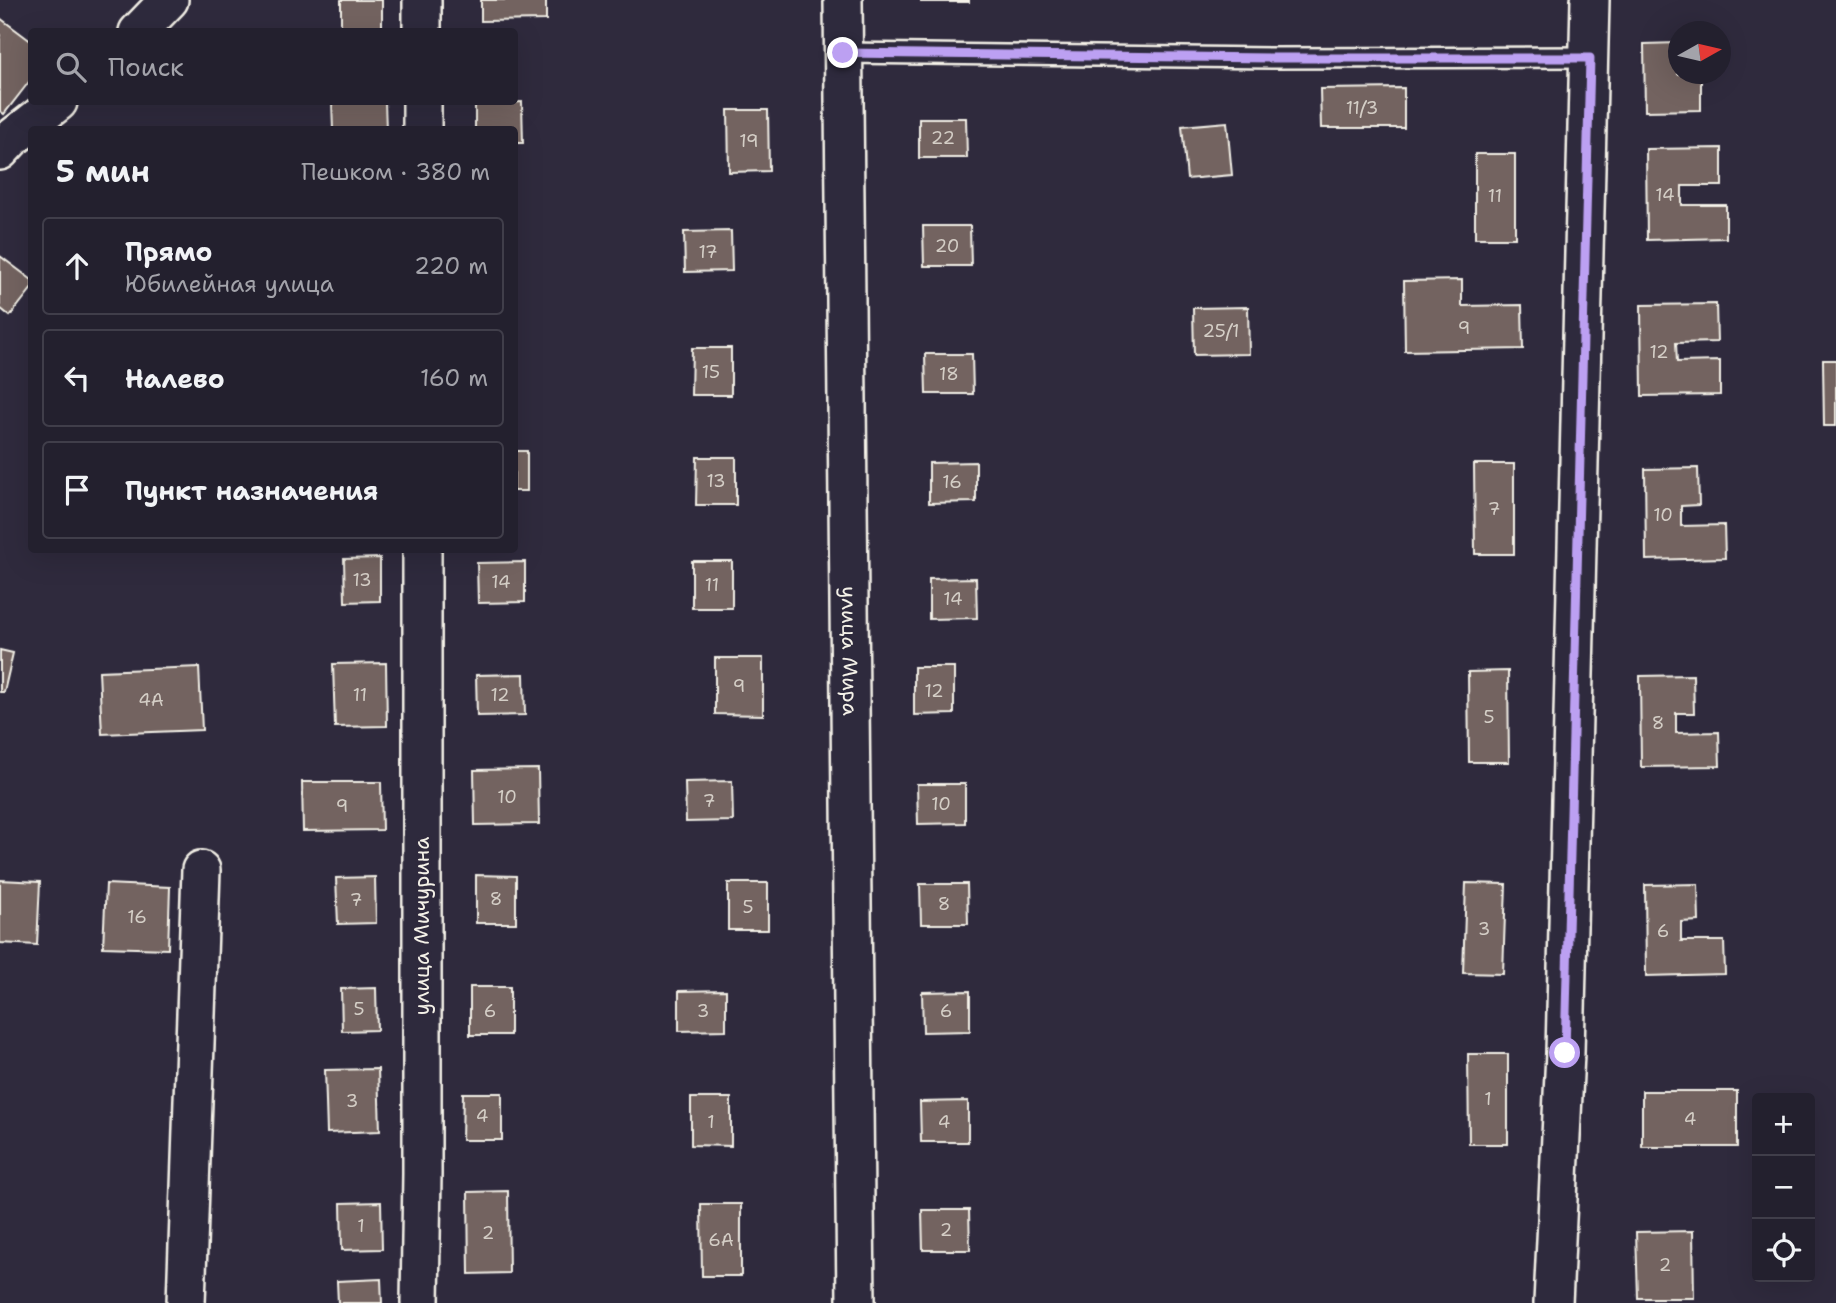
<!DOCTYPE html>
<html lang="ru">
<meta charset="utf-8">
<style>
body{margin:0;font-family:"Shantell Sans",sans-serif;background:#2f2d3a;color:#f1f3f6}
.controls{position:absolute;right:21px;bottom:21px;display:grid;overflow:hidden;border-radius:7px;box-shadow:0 7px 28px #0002}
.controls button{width:63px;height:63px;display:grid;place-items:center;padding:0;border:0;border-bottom:2px solid #403e4a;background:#23202e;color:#f1f3f6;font:35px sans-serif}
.compass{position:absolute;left:1668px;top:21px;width:63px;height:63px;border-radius:50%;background:#23202e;box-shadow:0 7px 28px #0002;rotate:82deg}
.stop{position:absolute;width:21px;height:21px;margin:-16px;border:5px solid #bca0f2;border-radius:50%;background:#fff}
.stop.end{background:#bca0f2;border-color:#fff;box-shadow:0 2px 7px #0008}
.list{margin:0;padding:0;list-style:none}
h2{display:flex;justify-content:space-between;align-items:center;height:91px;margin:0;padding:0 28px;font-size:30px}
h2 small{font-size:23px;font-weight:400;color:#a3a3aa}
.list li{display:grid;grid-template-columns:46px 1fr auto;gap:21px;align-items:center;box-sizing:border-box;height:98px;margin:0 14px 14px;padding:0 14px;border:2px solid #403e4a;border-radius:7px}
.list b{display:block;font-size:26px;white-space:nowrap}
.list p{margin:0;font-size:23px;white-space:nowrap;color:#a3a3aa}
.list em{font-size:23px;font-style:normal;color:#a3a3aa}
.icon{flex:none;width:38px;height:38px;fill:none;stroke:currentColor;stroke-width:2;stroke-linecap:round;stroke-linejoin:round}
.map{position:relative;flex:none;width:1836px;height:1303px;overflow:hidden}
.search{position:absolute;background:#23202e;box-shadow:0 7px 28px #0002;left:28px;top:28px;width:490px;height:77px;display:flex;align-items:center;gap:18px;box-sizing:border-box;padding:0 24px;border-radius:7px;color:#a3a3aa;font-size:26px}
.panel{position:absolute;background:#23202e;box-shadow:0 7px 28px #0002;left:28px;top:126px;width:490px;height:427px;border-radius:7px}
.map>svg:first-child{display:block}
.building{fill:#736461;stroke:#f4f1e8;stroke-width:2}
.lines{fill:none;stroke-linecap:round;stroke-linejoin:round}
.service-casing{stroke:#f4f1e8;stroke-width:24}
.minor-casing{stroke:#f4f1e8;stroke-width:42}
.service{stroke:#2f2a3d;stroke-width:19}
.minor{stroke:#2f2a3d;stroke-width:37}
.route{stroke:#bca0f2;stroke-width:9}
.labels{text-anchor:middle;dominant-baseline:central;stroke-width:5;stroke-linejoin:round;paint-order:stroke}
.number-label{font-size:18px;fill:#d4cec6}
.street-label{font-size:21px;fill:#f4f1e8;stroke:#2f2a3d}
</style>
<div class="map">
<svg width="1836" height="1303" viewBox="0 0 1836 1303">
<rect width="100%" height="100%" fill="#2f2a3d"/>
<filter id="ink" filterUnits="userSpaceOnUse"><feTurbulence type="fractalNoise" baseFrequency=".0143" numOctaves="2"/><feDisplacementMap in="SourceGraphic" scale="14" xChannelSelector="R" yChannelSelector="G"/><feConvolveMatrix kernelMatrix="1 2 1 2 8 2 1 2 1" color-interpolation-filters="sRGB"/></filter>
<g filter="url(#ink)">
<g class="building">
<polygon points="341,0 382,0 382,29 341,28"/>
<polygon points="481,0 546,0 546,20 481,21"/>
<rect x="921" y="0" width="48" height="2"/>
<polygon points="0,18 32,42 32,78 4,114 0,111"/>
<polygon points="1678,43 1678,74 1701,74 1701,110 1645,111 1644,44"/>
<polygon points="1404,88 1404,128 1321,128 1320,89"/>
<polygon points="332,102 385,102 386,130 333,130"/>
<polygon points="522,102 523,143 514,143 514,130 475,130 475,104"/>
<polygon points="728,110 768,110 769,171 729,172"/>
<polygon points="919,118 966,118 967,158 919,158"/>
<polygon points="1227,122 1232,175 1187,179 1182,126"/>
<polygon points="1722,148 1722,186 1682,186 1682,205 1726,205 1726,238 1647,240 1646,149"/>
<rect x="1475" y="154" width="40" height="84"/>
<polygon points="923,226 970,226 971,266 924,266"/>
<polygon points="731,231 732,271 685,272 684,232"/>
<polygon points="0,256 32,280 32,288 10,316 0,308"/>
<polygon points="1462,280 1462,306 1522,305 1523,349 1405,351 1404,281"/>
<polygon points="1716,304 1717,342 1676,343 1677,362 1720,361 1720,395 1642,396 1641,305"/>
<polygon points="1248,307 1249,354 1194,355 1193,308"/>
<polygon points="692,348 731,348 731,395 691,395"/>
<rect x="514" y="349" width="3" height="48"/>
<polygon points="925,354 972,354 973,394 926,394"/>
<polygon points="1823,360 1836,360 1836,426 1824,426"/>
<rect x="514" y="451" width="13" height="40"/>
<polygon points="697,457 736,457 736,505 696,505"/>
<polygon points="976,462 976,502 929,503 929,463"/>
<polygon points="1474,464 1514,464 1514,554 1475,554"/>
<polygon points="1698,468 1699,505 1681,506 1681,526 1724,525 1725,558 1646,560 1645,469"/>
<polygon points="380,558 380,601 345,602 344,559"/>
<rect x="692" y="561" width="40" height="47"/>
<polygon points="525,562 525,602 478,603 477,563"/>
<polygon points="976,578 977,618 929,619 929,579"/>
<polygon points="0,650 13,653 4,692 0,692"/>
<polygon points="715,658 763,658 763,715 715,714"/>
<polygon points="386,663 387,726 335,727 333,664"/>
<polygon points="199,667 202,730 102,734 99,671"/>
<polygon points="914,667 954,667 954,714 914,715"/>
<polygon points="1508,671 1509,762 1469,762 1468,672"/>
<polygon points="524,674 525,715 477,716 476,675"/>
<polygon points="1693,675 1694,713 1676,713 1676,733 1719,732 1720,766 1641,767 1640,676"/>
<polygon points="538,769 539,824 475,825 474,770"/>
<polygon points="732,781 733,821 686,822 685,782"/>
<polygon points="302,782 381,782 382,830 303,831"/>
<polygon points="917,784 965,784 965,823 918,824"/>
<polygon points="476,875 516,876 516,923 476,923"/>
<polygon points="375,877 376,923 338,924 336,878"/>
<polygon points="0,880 40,882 37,945 0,943"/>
<rect x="728" y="883" width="40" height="47"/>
<polygon points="1466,883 1506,884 1503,974 1463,973"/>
<polygon points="106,884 170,887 168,949 103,947"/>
<polygon points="920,884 967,884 968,924 921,924"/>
<polygon points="1698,884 1699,921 1681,922 1681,941 1724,941 1725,974 1646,976 1645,885"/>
<rect x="470" y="987" width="40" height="48"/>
<polygon points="376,988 377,1030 342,1031 341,989"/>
<polygon points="726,990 726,1030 679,1031 679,991"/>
<polygon points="970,991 970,1031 923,1032 922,992"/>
<polygon points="1468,1054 1508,1054 1508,1144 1469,1144"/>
<polygon points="378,1069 380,1131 327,1133 325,1070"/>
<rect x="1642" y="1091" width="95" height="56"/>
<polygon points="463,1093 502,1093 502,1140 462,1140"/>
<polygon points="691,1098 731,1098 731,1146 691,1145"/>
<polygon points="968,1101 968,1142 921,1142 920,1102"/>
<polygon points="508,1191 509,1273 469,1274 468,1192"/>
<polygon points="381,1202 382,1249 342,1250 341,1203"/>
<polygon points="701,1204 741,1204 741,1276 702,1276"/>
<polygon points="922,1210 969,1210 970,1250 923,1250"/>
<polygon points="1693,1231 1694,1298 1638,1298 1636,1232"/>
<polygon points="381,1279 382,1303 338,1303 337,1281"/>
</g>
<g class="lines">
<g class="service-casing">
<polyline id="service" points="843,53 1272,58 1590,57"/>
</g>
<g class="minor-casing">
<g id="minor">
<polyline points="422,0 422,32"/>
<path id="s1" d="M843,0L856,1303"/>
<polyline points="138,32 169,0"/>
<polyline points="422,102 422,130"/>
<polyline points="0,151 12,138 58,102"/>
<polyline points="186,1303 201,870"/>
<polyline points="420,1303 422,1174 422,550"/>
<polyline points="1553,1303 1565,1053 1590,0"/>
</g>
</g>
<use href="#service" class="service"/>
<use href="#minor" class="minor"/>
</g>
</g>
<g class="lines" filter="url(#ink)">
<polyline class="route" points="843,53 1272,58 1590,58 1565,1053"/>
</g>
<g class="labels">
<g class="number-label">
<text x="1362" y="108">11/3</text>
<text x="943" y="138">22</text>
<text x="749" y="141">19</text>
<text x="1665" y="195">14</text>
<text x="1495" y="196">11</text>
<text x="947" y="246">20</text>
<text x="708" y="252">17</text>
<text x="1464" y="328">9</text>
<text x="1221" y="331">25/1</text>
<text x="1659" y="352">12</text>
<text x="711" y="372">15</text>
<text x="949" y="374">18</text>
<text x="716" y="481">13</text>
<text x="952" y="482">16</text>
<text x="1494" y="509">7</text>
<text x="1663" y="515">10</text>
<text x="362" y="580">13</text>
<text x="501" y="582">14</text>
<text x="712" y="585">11</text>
<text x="953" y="599">14</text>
<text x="739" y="686">9</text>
<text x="934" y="691">12</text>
<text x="360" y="695">11</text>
<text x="500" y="695">12</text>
<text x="151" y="700">4А</text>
<text x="1489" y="717">5</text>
<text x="1658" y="723">8</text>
<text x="507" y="797">10</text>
<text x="709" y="801">7</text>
<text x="941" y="804">10</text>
<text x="342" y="806">9</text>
<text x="496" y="899">8</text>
<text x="356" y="900">7</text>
<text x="944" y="904">8</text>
<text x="748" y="907">5</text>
<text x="137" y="917">16</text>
<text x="1484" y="929">3</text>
<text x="1663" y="931">6</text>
<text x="359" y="1009">5</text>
<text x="490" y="1011">6</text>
<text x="703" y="1011">3</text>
<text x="946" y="1011">6</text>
<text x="1488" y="1099">1</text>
<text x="352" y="1101">3</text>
<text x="482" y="1116">4</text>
<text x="1690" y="1119">4</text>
<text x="711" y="1122">1</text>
<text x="944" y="1122">4</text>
<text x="361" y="1226">1</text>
<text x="946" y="1230">2</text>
<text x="488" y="1233">2</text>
<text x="721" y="1240">6А</text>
<text x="1665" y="1265">2</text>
</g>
<g class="street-label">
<text stroke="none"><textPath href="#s1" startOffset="651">улица Мира</textPath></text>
<text transform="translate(422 926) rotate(-90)">улица Мичурина</text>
</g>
</g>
</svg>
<div class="controls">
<button>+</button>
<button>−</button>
<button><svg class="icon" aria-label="locate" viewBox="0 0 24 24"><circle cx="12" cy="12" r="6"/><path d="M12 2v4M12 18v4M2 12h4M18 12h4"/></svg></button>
</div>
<svg class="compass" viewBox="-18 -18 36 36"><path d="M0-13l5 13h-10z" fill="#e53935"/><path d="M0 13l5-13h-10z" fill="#a3a3aa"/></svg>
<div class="stop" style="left:1565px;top:1053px"></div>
<div class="stop end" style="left:843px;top:53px"></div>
<div class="search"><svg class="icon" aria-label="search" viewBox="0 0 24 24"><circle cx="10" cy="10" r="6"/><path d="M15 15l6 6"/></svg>Поиск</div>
<section class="panel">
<h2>5 мин<small>Пешком · 380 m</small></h2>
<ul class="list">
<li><svg class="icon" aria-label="ahead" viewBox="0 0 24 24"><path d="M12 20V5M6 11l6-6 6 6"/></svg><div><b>Прямо</b><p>Юбилейная улица</p></div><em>220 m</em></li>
<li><svg class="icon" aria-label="left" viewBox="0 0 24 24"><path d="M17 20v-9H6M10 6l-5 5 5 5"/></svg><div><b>Налево</b></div><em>160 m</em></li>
<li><svg class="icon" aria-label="arrive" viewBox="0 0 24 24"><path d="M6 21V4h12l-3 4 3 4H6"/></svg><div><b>Пункт назначения</b></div></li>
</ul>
</section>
</div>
